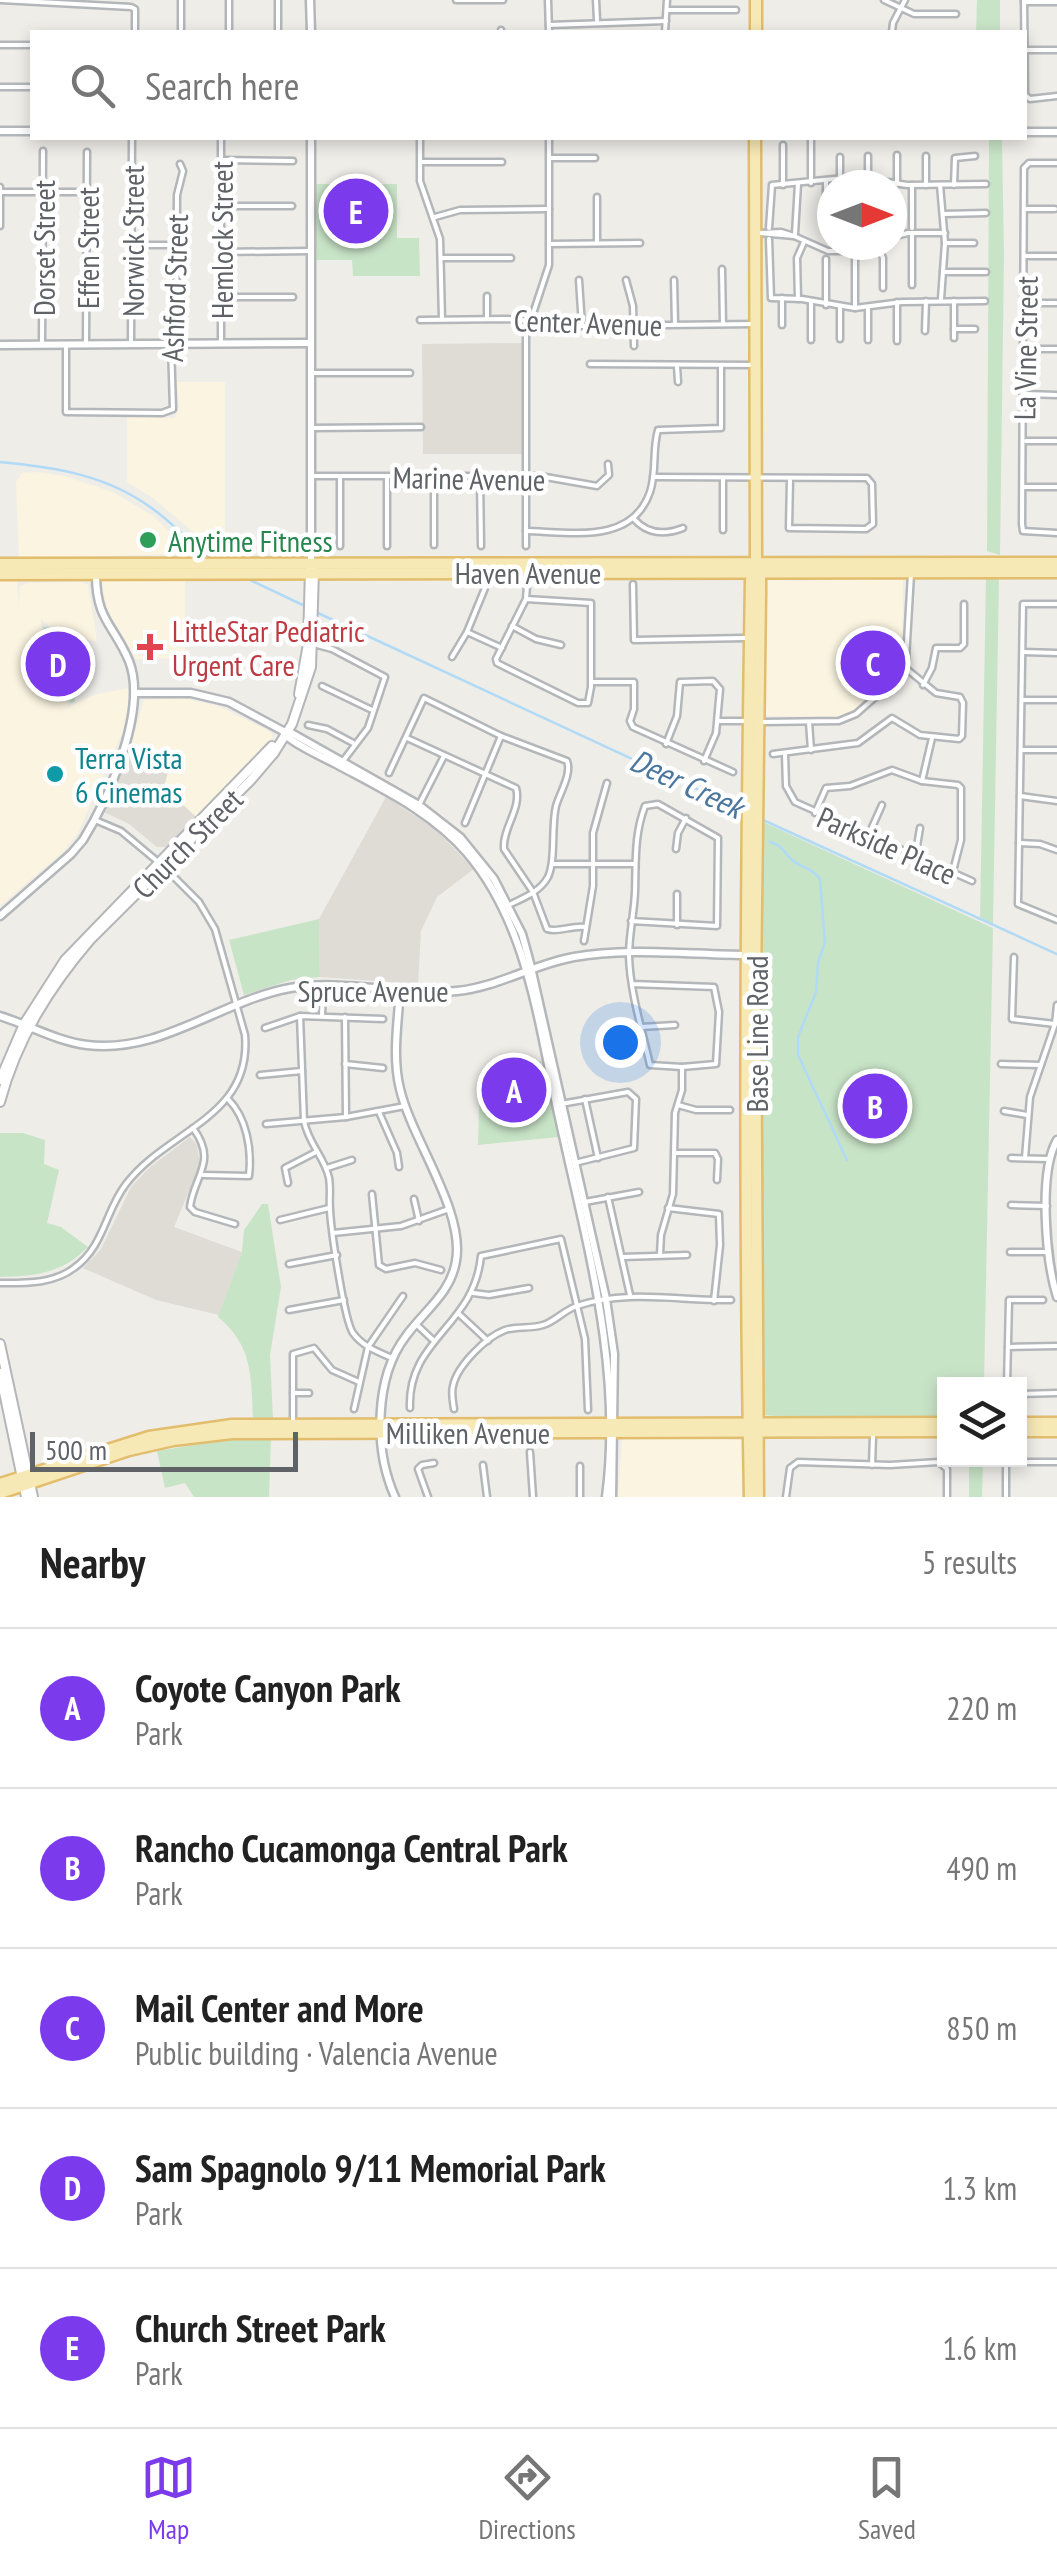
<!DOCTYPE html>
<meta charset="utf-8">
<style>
body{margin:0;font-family:"PT Sans Narrow",sans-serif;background:#f6f6f6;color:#222}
.controls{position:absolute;right:30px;bottom:30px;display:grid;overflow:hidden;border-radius:0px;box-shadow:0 5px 15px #0003}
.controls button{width:90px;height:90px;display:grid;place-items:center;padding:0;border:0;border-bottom:2px solid #e0e0e0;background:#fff;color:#222;font:50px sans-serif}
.compass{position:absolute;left:817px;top:170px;width:90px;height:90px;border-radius:50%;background:#fff;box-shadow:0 5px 15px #0003;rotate:90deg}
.scale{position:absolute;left:30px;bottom:25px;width:268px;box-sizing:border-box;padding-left:10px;border:5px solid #5f6266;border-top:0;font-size:28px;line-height:35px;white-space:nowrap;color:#5f6266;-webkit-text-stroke:8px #fff;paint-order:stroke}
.you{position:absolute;left:620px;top:1042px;width:35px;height:35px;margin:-25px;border:8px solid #fff;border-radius:50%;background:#1a73e8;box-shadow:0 0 0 15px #1a73e833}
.badge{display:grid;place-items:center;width:65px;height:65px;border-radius:50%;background:#7c3aed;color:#fff;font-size:32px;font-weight:700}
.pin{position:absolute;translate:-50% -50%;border:5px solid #fff;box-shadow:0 2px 10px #0006}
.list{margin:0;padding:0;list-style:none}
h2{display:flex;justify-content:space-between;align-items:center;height:130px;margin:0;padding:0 40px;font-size:42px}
h2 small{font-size:32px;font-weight:400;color:#767676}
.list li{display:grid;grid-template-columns:65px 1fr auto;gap:30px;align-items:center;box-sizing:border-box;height:160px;padding:0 40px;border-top:2px solid #e0e0e0}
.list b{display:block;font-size:38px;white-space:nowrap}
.list p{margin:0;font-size:32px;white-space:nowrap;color:#767676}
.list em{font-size:32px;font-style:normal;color:#767676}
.icon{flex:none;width:55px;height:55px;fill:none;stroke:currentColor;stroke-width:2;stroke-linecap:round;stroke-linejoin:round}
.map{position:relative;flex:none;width:1057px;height:1497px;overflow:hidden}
.search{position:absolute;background:#fff;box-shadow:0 5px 15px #0003;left:30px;right:30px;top:30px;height:110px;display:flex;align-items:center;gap:25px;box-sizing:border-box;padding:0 35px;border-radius:0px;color:#767676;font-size:38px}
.sheet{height:930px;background:#fff}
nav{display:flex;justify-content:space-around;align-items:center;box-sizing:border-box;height:140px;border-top:2px solid #e0e0e0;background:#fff;font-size:28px;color:#767676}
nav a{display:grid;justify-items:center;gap:5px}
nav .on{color:#7c3aed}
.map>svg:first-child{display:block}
.commercial{fill:#fbf4e1}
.education{fill:#dfdcd6}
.green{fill:#c8e4c7}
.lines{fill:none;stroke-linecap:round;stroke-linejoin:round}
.stream{stroke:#b1daf6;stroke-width:2.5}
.minor-casing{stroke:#b4b7ba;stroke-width:9}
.tertiary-casing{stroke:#b4b7ba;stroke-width:11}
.secondary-casing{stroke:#b4b6ba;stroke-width:12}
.primary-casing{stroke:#e2bd6d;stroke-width:15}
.minor{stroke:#fff;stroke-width:4}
.tertiary{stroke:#fff;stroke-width:6}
.secondary{stroke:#fff;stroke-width:8}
.primary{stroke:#f6e9b5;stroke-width:10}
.leisure-dot{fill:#2e9e5b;stroke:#fff;stroke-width:4}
.health-dot{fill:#e0444e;stroke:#fff;stroke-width:4}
.culture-dot{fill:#0f9aa8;stroke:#fff;stroke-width:4}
.labels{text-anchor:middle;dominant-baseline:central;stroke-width:9;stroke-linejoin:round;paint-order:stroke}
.street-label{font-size:30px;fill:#5f6266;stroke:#fff}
.leisure-label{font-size:30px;fill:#27864d;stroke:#fff;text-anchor:start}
.health-label{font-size:30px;fill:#be3a42;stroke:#fff;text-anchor:start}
.culture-label{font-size:30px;fill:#0d838f;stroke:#fff;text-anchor:start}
.water-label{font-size:32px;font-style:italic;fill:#4b779e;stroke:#fff}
</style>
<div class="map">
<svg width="1057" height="1497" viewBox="0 0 1057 1497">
<rect width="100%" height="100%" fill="#efede8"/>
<g class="commercial">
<polygon points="177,382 225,382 225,545 208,545 153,498 127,482 127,416 175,418 179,406"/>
<polygon points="36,472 65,476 113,492 153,516 189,550 189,554 19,558 16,482 22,473"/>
<polygon points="768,577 787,581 832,580 835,577 903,580 902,659 854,711 836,717 768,716 763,713"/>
<polygon points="106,578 185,579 185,658 136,659 106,608 102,582"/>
<polygon points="0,580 17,581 19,607 20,586 27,583 82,582 88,585 97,641 79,639 49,626 41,619 41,692 64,692 68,707 94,695 128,688 130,699 122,733 78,833 64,851 0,906"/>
<polygon points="182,698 218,706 269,731 273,736 248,767 197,818 164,786 168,772 128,756 144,700"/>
<polygon points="626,1436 742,1440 742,1497 618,1497 622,1440"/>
</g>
<g class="education">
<polygon points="522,343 522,454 423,454 422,344"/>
<polygon points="128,756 168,772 164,787 196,817 166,847 157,847 129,824 104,812"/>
<polygon points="386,797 434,828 474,869 437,897 421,931 418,984 320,977 319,919"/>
<polygon points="190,1137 197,1145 200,1165 174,1227 242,1252 219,1315 156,1300 83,1268 101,1249 131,1187 149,1168"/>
</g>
<g class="green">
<polygon points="977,0 1000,0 1000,32 976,32"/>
<polygon points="989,139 1002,139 1004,255 1000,555 987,551"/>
<polygon points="316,184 397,184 397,238 419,238 420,276 353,276 352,260 316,260"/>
<polygon points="986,578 999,578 993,924 980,919"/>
<polygon points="43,627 56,628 73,638 75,702 70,703 68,691 42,691"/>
<polygon points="761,821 993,928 984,1384 944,1384 944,1418 822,1419 762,1415"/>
<polygon points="319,919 320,977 291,980 244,995 229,940"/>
<polygon points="541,1061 559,1137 478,1145 480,1074"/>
<path d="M0,1133H23L45,1140L44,1164L59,1170L47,1223L61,1227L88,1247C61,1274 36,1276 0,1277Z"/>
<path d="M262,1204H268L281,1287L270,1355L273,1418L253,1419C251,1376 253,1346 218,1317L242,1252L244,1230Z"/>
<polygon points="238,1438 271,1438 269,1497 194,1497 185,1483 165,1488 157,1451"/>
<polygon points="969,1460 983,1460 982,1497 969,1497"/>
</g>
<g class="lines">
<g class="stream">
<path d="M0,462C55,467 107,475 153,509C174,524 191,544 212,559"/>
<polyline points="248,579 305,606"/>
<polyline points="318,613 742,810"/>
<polyline points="763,820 1057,954"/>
<path d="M770,842C783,846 782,850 791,859C800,868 812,867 820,879L825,943L818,962L816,992L798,1037V1055L847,1160"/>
</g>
<g class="minor-casing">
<g id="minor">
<polyline points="1,0 131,7 135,9 135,32"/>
<polyline points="181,0 181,32"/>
<polyline points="278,0 278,32"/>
<polyline points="456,0 503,0"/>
<polyline points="548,0 549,32"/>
<polyline points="596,0 597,20"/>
<polyline points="884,0 914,14 956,14"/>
<polyline points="1024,0 1025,95 1030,99 1057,96"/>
<polyline points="1024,2 1057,2"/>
<polyline points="667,10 736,10"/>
<polyline points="549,25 666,21"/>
<polyline points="229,32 229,0"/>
<polyline points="501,32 501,30"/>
<polyline points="665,32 667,0"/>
<polyline points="892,32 893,23 905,0"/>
<polyline points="0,45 32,45"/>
<polyline points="1027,50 1057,50"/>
<polyline points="0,87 32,87"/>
<polyline points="221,138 221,343"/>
<polyline points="420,138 420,181 440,239 442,319"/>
<polyline points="783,145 783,185"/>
<polyline points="897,155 897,184"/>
<polyline points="868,156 868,178"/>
<polyline points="926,156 926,185"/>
<polyline points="550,158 595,158"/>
<polyline points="222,160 293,161"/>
<polyline points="422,162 502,162"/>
<polyline points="1057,163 1029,163 1024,168 1022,524 1023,531 1057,533"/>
<polyline points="840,178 840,157"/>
<polyline points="811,183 811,138"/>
<polyline points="912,185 912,228"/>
<polyline points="940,185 945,243 941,299"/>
<polyline points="954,185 955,158 975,156"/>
<polyline points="0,187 0,226"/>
<polyline points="0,192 87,192"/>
<polyline points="222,206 292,206"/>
<polyline points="1026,209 1055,209"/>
<polyline points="943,214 986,213"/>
<polyline points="435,217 460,210 549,209"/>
<polyline points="826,226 826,181"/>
<polyline points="769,228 772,185 855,177 907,185 986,184"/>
<polyline points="760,233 794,236 828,251 861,251 878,245 883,258 883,288"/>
<polyline points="760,233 781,232 794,236"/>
<polyline points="912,233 912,285"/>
<polyline points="795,234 798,184"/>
<polyline points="892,237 908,233 945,233"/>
<polyline points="769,239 771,298 802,299 855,308 902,302 985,301"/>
<polyline points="597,243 597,197"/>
<polyline points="945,243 974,243"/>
<polyline points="550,244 640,243"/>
<polyline points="132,245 176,245"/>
<polyline points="221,252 310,251"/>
<polyline points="1026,256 1057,256"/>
<polyline points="443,258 511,258"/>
<polyline points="826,259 826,305"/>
<polyline points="855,259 855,308"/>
<polyline points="722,269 723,324"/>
<polyline points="943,272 986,272"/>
<polyline points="579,280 582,326"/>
<polyline points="626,280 633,306 634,346"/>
<polyline points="674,280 675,324"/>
<polyline points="223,297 293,297"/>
<polyline points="782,298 782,325"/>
<polyline points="798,299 797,258 804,242"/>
<polyline points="811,301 811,340"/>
<polyline points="1025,303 1056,303"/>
<polyline points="868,307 868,340"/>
<polyline points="487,319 487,296"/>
<polyline points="420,320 507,319 582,326 755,324"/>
<polyline points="954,329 975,329"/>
<polyline points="925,331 926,301"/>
<polyline points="954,338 954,301"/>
<polyline points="840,339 840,307"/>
<polyline points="897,341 897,302"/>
<polyline points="131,343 132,138"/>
<polyline points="42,345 43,151"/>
<polyline points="66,345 66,412 162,413 173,409 171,344 176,340 177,195 183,171 180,164"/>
<polyline points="86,345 87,152"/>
<polyline points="1025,349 1057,349"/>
<polyline points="590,364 755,365"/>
<polyline points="677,366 678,382"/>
<polyline points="312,373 410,373"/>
<polyline points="1025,394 1056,395"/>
<polyline points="312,428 421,427"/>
<polyline points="1026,441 1056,441"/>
<polyline points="312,476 540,476 597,486 609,475 608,464"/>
<polyline points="434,476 434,545"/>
<polyline points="387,477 387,546"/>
<polyline points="480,477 481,546"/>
<polyline points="653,477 867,478 872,484 873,524 866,529 789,528 790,480"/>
<polyline points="723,478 723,530"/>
<polyline points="1023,487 1057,487"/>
<path d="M634,519C647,534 665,535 683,528"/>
<path d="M526,531C570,532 632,545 650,492C657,472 652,450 658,430L721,428V366"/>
<polyline points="340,546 340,477"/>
<polyline points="526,546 526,335 549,265 549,138"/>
<polyline points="633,584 634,640 745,638"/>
<polyline points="526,599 591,603 591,687 588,703 578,703 497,663 496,659 526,599 528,573"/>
<polyline points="1057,604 1023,604 1018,904 1057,920"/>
<polyline points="512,626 536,639 561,645"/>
<polyline points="467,632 502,648"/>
<polyline points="313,644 332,649 385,677 368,728 343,761"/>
<polyline points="1023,652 1057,653"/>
<polyline points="452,657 467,632 485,588"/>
<polyline points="592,682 634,682 634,709 630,721 633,727 733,772"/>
<polyline points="923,685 932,668 936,648 960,648 964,644 964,604"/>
<polyline points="322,686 372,710"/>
<polyline points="1022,700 1057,700"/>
<polyline points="718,721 748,721"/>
<polyline points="763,722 839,721 856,714 880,693 906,659 911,574"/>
<polyline points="809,722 811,750"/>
<polyline points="308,725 327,729 355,744"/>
<path d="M407,738L516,788C522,808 502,829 504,849L533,892L547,929C557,933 573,925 585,927"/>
<polyline points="666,744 677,716 680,682 713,681 720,689 716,733 704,761"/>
<polyline points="1022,750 1057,750"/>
<polyline points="773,754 858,743 892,718 920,735 959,739 962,736 963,703 960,697 936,693 903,666"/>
<polyline points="785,754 786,786 795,802 972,881"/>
<path d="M389,773L424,698L501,736L567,761C572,774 560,792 556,806C551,827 556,860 548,877C540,892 523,898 509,905"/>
<polyline points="922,781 932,738"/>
<polyline points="1020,796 1057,801"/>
<polyline points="419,805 444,756"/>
<polyline points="815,813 826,788 850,786 892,770 922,781 958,785 961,788 961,840 952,875"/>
<polyline points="95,820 121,831 157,861"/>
<polyline points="465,823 501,736"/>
<polyline points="869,834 882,805"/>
<polyline points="1019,843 1040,844 1057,850"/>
<polyline points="676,849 678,833 686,818"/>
<polyline points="915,858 920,828"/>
<polyline points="552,864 635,864"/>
<path d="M631,921L717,926L718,838L658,804L645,806C634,835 636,862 635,892C634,914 629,934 629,956C630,992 642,1029 650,1065L682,1067L716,1064L719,1012L714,987L632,984"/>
<polyline points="677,925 677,894"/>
<polyline points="584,941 593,886 593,833 607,783"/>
<polyline points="1014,957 1012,1019 1055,1024"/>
<path d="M300,1016L304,1121C308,1143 325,1158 329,1178C331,1189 329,1199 330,1210C331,1229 344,1320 353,1333C362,1346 378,1352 392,1358"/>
<polyline points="322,1016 323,986"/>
<polyline points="345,1017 346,1117"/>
<polyline points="641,1027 675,1025"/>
<polyline points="265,1028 300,1016 383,1019"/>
<polyline points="345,1064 383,1068"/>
<polyline points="1001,1064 1041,1065"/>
<polyline points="260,1075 302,1071"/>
<polyline points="585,1099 598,1158"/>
<polyline points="561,1104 628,1092 636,1099 634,1148 575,1163"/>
<polyline points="678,1105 696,1110 730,1110"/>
<polyline points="1004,1111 1027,1115"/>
<polyline points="379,1112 397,1153 399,1167"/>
<polyline points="266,1124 346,1117 405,1106"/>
<path d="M193,1128C218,1162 194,1175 190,1207L195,1212L235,1224"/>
<polyline points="675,1153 715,1153 718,1159 717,1180"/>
<polyline points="1011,1158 1049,1159"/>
<polyline points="1025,1158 1030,1097 1055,1024 1057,1005"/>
<polyline points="327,1168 352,1160"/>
<path d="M203,1175L249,1176C252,1150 247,1118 228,1099"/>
<polyline points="288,1183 285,1168 316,1152"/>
<polyline points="372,1194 379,1265 386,1269 415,1263 441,1270"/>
<polyline points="608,1197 630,1295"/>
<polyline points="414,1199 419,1221"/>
<polyline points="585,1202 639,1192"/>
<polyline points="1011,1205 1047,1206"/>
<polyline points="668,1208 719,1214 720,1245 714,1301"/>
<polyline points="280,1220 329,1208"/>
<polyline points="333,1233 401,1226 449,1209"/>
<polyline points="1010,1252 1047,1252"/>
<polyline points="660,1255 661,1235 673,1194 675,1113 682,1090 682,1067"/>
<polyline points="622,1257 687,1255"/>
<polyline points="289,1264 337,1255"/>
<path d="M0,1283C26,1283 53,1284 74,1268C104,1247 105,1211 126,1184C168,1129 252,1118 245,1035L215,929L199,902L164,867"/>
<polyline points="473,1293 489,1295 529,1288"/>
<polyline points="289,1310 344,1300"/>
<polyline points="459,1314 488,1341"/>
<polyline points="416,1324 434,1341"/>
<polyline points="1008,1347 1057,1346"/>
<polyline points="1007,1384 1009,1300 1043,1300"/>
<polyline points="293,1393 309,1393"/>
<polyline points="1020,1394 1057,1393"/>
<path d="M410,1408C407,1339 474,1327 481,1256L561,1239L585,1339L588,1410"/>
<polyline points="354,1409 368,1347 403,1296"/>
<path d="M454,1409C453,1402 451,1393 453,1386C457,1366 486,1337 505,1330C517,1326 531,1329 543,1325C556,1321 564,1310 577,1306C628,1289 679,1301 731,1300"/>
<polyline points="293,1422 293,1354 314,1348 332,1370 359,1382"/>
<polyline points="530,1452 533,1497"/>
<polyline points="483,1465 487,1497"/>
<polyline points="872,1465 873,1436"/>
<polyline points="580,1466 580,1497"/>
<polyline points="428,1497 418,1469 422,1465 434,1463"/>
<polyline points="786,1497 790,1468 798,1462 890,1465 939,1462 947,1469 947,1497"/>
<polyline points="1006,1497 1006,1462 1057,1462"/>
</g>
</g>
<g class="tertiary-casing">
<g id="tertiary">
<polyline points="310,0 311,32"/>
<polyline points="0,131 32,131"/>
<polyline points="1024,132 1057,132"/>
<polyline points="311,138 311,563"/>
<polyline points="0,345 310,343"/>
<polyline points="136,693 191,693 229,702 283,731 288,731 419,805 460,837 494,879 522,934 530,963 606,1299 614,1354 612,1497"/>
<path d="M284,734C297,746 319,755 336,764C382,789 432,812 467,853C530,927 539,1031 560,1122C587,1246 623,1369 606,1497"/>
<path d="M0,916L71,854L83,840C109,798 148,709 129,661C114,625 96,620 96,575"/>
<path d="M0,1016C29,1025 56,1041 87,1045C161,1054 220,1001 290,988C345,979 402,996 457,991C498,987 534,964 574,957C628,947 694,955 749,955"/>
<path d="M1057,1140C1038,1173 1046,1261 1057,1297"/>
<path d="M395,1497C374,1450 374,1378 406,1336C424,1311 451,1293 456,1261C465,1211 412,1140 400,1089C392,1057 398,1022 400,990"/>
</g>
</g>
<g class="secondary-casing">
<g id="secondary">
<polyline points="299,694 308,644 310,569"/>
<polyline points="0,1080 24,1024 65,960 272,746"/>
<path d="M0,1102C17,1039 49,988 90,940L250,781L274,753L292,724L311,667L314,571"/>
<polyline points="0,1344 33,1497"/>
<polyline points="0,1373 26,1497"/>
</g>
</g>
<g class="primary-casing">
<g id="primary">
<polyline points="756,0 756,32"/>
<polyline points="0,564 1057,563"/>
<polyline points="756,572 760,578 760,594 755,984 758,1497"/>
<polyline points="0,574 1057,572"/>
<polyline points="1020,1423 1057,1423"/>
<polyline points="1020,1431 1057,1431"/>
<polyline points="0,1484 149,1437 232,1425 944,1423"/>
<polyline points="0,1493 129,1450 173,1440 232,1433 944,1431"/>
<path d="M750,1497C744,1191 746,885 751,580L756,562L755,138"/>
</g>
</g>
<use href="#minor" class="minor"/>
<use href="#tertiary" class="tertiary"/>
<use href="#secondary" class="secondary"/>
<use href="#primary" class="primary"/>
</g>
<circle class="leisure-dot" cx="148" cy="540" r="10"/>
<path class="health-dot" d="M145 632h10v10h10v10h-10v10h-10v-10h-10v-10h10z"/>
<circle class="culture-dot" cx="55" cy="774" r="10"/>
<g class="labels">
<g class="street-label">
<text transform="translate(221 240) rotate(-90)">Hemlock Street</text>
<text transform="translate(132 241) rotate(-90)">Norwick Street</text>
<text transform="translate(43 248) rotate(-90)">Dorset Street</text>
<text transform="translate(87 248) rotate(-90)">Effen Street</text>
<text transform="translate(174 288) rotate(-88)">Ashford Street</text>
<text transform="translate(588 322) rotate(2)">Center Avenue</text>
<text transform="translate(1025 348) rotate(-89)">La Vine Street</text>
<text transform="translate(469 478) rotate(1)">Marine Avenue</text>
<text x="528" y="572">Haven Avenue</text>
<text transform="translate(187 843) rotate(-45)">Church Street</text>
<text transform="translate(887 845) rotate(24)">Parkside Place</text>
<text x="373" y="990">Spruce Avenue</text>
<text transform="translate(756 1034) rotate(-90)">Base Line Road</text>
<text x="468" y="1432">Milliken Avenue</text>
</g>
<g class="leisure-label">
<text x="168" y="540">Anytime Fitness</text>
</g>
<g class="health-label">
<text x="172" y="630">LittleStar Pediatric<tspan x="172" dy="34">Urgent Care</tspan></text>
</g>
<g class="culture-label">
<text x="75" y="757">Terra Vista<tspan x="75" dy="34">6 Cinemas</tspan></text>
</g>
<g class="water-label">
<text transform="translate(687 783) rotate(25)">Deer Creek</text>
</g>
</g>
</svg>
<div class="controls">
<button><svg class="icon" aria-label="layers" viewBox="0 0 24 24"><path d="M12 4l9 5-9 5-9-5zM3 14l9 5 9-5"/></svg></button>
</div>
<svg class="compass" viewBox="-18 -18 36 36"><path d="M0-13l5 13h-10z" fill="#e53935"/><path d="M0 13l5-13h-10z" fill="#767676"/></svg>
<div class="scale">500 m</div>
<div class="you"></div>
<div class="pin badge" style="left:514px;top:1090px">A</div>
<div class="pin badge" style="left:875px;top:1106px">B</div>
<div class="pin badge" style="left:873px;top:663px">C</div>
<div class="pin badge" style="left:58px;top:664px">D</div>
<div class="pin badge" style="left:356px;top:211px">E</div>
<div class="search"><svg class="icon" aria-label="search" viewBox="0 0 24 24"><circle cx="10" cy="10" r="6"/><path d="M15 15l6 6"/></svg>Search here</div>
</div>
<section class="sheet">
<h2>Nearby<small>5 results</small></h2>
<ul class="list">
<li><span class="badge">A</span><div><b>Coyote Canyon Park</b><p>Park</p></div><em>220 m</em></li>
<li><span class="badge">B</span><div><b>Rancho Cucamonga Central Park</b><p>Park</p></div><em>490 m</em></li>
<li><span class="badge">C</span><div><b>Mail Center and More</b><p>Public building · Valencia Avenue</p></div><em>850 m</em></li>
<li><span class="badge">D</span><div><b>Sam Spagnolo 9/11 Memorial Park</b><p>Park</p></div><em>1.3 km</em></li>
<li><span class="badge">E</span><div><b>Church Street Park</b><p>Park</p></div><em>1.6 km</em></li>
</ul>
</section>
<nav>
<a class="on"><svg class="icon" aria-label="map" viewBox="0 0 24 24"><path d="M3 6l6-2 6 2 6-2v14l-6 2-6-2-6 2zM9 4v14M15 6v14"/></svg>Map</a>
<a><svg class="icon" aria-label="directions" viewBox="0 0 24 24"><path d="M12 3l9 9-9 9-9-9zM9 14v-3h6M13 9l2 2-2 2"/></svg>Directions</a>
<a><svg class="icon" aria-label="saved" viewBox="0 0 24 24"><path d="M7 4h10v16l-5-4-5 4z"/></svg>Saved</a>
</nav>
